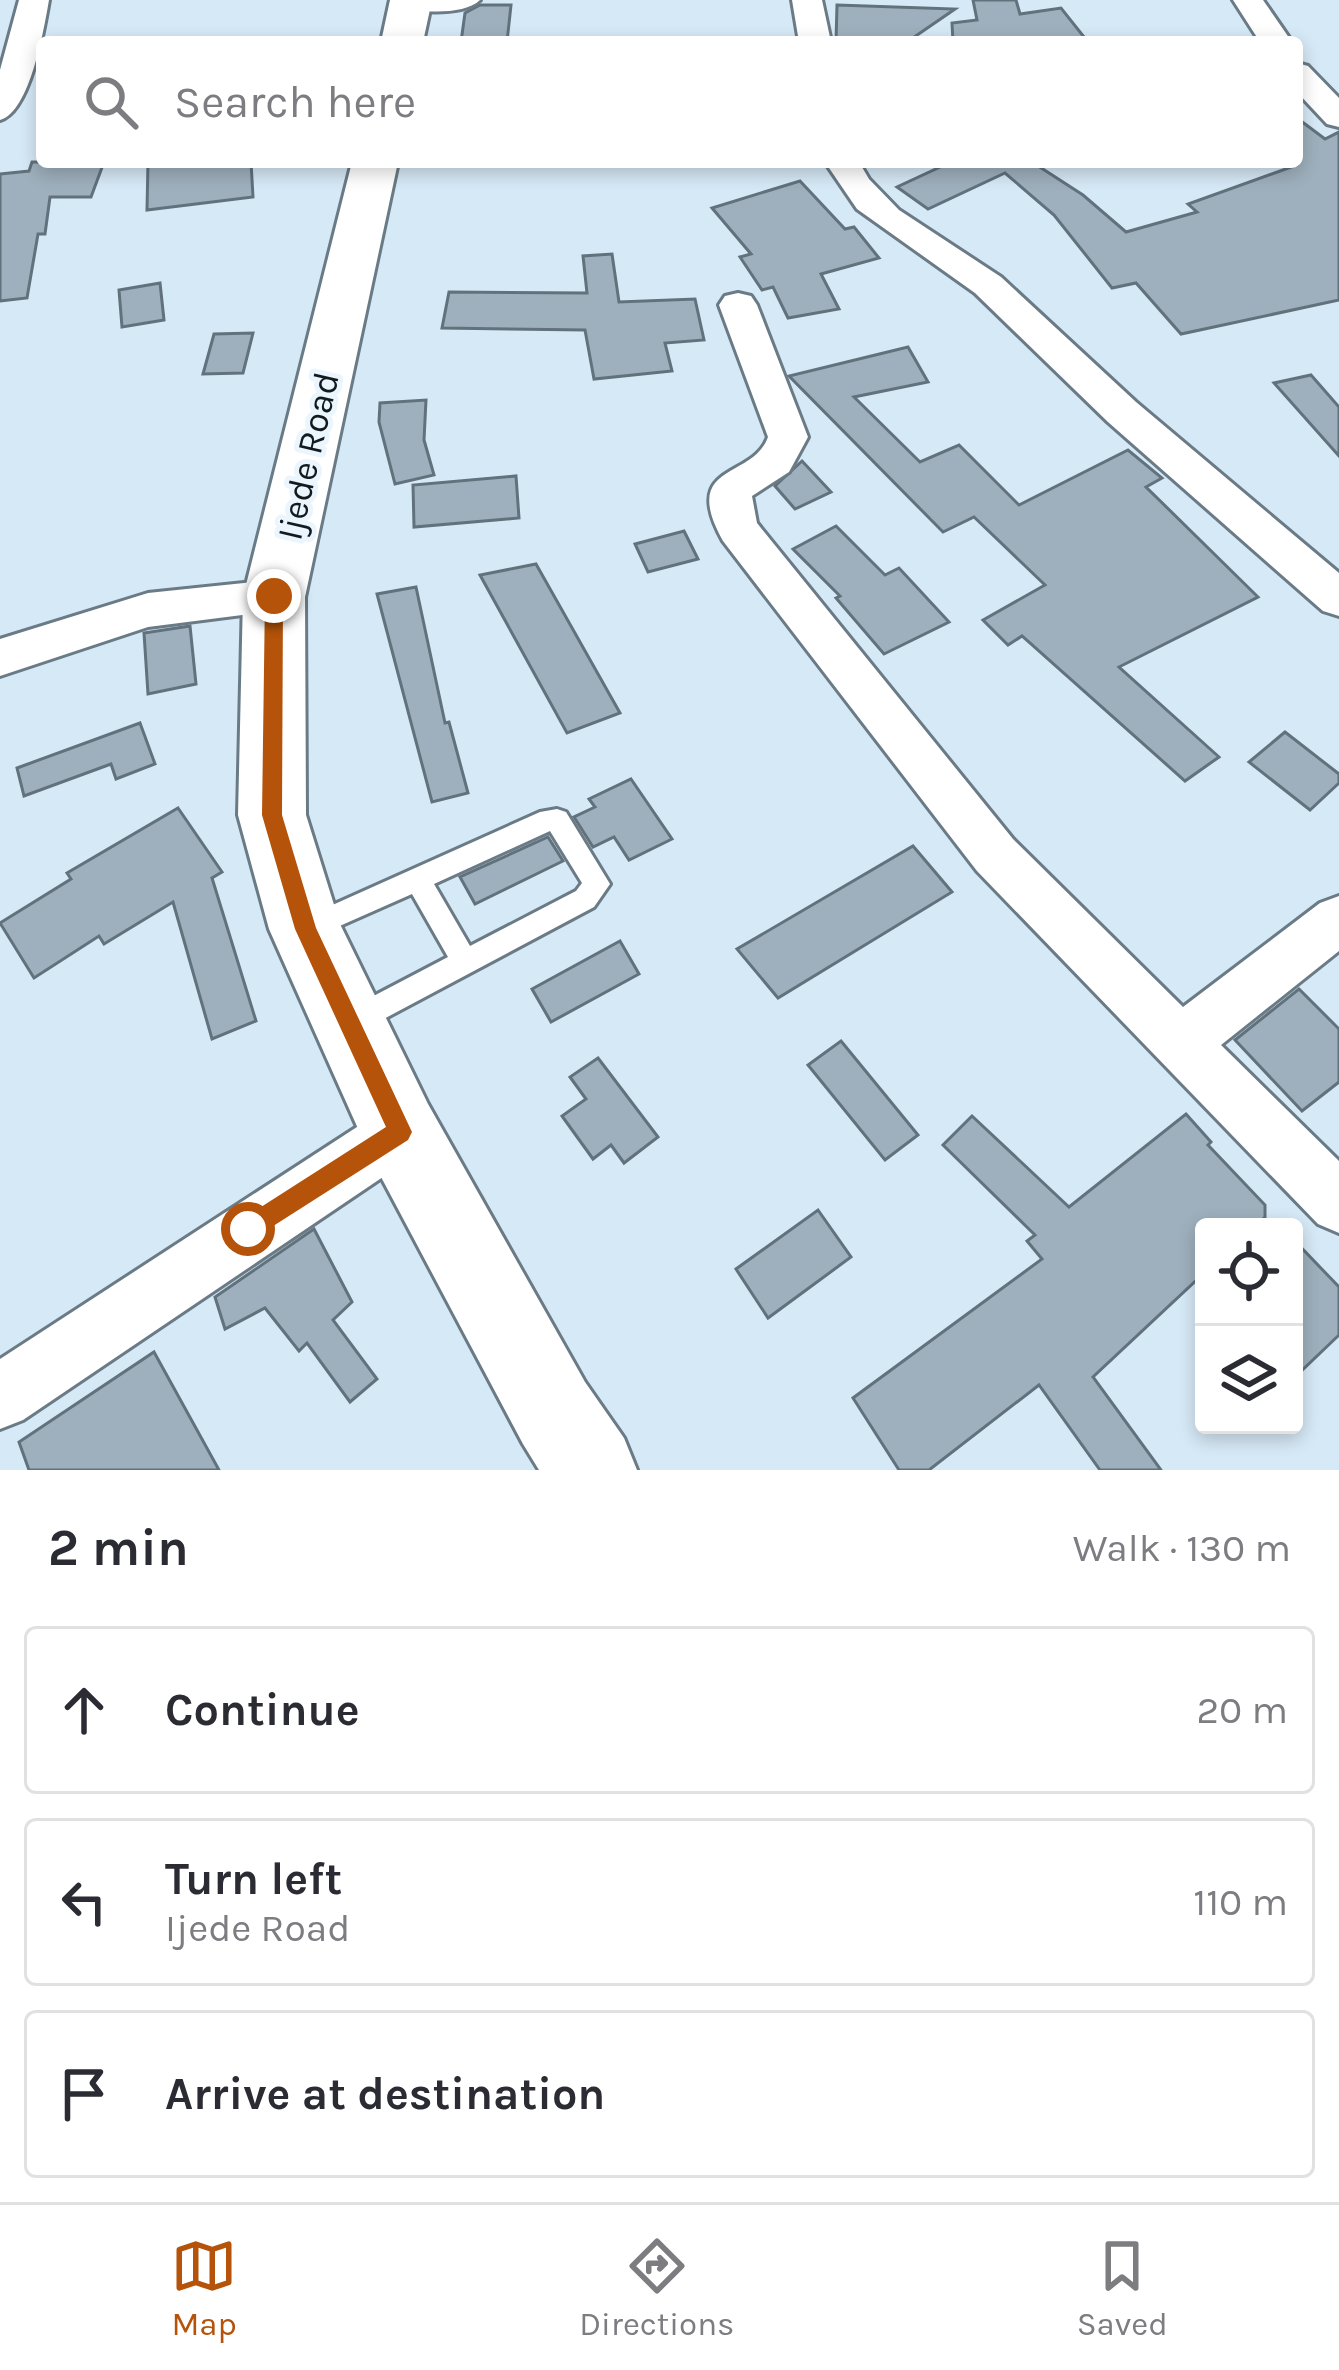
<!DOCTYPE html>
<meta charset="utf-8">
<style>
body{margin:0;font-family:Karla,sans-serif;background:#f7f7f7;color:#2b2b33}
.controls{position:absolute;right:36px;bottom:36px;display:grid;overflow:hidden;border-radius:12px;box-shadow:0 6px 18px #0003}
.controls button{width:108px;height:108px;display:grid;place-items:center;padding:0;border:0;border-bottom:3px solid #e1e1e2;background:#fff;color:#2b2b33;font:60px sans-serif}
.stop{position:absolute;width:36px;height:36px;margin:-27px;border:9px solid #b45309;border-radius:50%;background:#fff}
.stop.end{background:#b45309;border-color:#fff;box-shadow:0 3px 12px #0008}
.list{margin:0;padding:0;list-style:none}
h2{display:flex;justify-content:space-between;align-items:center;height:156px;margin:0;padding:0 48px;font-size:51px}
h2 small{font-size:39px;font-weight:400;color:#7c7c81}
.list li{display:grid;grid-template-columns:78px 1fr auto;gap:36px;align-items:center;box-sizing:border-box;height:168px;margin:0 24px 24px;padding:0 24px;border:3px solid #e1e1e2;border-radius:12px}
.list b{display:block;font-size:45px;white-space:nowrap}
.list p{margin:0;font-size:39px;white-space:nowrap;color:#7c7c81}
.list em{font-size:39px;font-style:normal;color:#7c7c81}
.icon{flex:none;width:66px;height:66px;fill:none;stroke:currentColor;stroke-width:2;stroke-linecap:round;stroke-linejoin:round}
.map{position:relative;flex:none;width:1339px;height:1470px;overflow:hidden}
.search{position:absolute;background:#fff;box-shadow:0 6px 18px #0003;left:36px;right:36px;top:36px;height:132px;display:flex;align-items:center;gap:30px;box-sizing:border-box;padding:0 42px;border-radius:12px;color:#7c7c81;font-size:45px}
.sheet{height:732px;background:#fff}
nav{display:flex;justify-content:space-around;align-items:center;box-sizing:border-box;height:168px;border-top:3px solid #e1e1e2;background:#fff;font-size:33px;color:#7c7c81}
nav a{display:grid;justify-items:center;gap:6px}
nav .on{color:#b45309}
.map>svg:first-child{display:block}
.building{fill:#9eb0bd;stroke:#61727d;stroke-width:3}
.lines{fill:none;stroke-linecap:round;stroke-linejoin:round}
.service-casing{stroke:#6a7b86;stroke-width:6}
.minor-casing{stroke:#6a7b86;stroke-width:6}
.secondary-casing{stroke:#6a7b86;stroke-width:6}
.service{fill:#fff;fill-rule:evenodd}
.minor{fill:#fff;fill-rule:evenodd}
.secondary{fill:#fff;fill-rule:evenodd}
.route{fill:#b45309}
.labels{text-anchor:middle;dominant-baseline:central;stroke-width:10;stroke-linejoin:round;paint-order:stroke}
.street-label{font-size:36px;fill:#131a1e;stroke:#eaf5fd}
</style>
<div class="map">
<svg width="1339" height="1470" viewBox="0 0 1339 1470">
<rect width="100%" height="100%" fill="#d6e9f6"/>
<g class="building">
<polygon points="973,0 1016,0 1020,14 1061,8 1088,42 953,42 952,23 977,20"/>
<polygon points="480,5 511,5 507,42 461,42 465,13"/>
<polygon points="837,5 955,9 907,42 836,42"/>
<polygon points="1297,118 1325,139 1339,132 1339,300 1181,334 1136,283 1112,288 1054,215 1005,173 928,209 897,187 951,162 1032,162 1083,195 1126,232 1197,212 1188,204 1297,165"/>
<polygon points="32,162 104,162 91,197 50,197 45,234 38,234 27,298 0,301 0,174 29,171"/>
<polygon points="148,162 251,162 253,197 147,210"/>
<polygon points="800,181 845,229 854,227 879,258 821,274 839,309 788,318 773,287 762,290 740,257 751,254 712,208"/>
<polygon points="612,254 619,302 695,299 704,340 665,343 672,371 594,379 585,330 442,328 449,292 587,293 583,256"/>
<polygon points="160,283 164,320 122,327 119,290"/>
<polygon points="253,333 243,373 203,374 214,334"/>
<polygon points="908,347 928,382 854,397 920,462 959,445 1019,505 1128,450 1162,478 1146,487 1258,597 1119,667 1219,757 1185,781 1022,636 1008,645 983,620 1045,585 974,517 943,532 789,376"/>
<polygon points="1311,375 1339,407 1339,456 1274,383"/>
<polygon points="426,400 424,440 434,475 395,484 379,422 380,403"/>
<polygon points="802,461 831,492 795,509 775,486"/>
<polygon points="516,476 519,518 414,527 413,485"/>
<polygon points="836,526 885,575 899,568 949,622 884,654 836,598 840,596 793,549"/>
<polygon points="684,531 698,559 648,572 635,544"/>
<polygon points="536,564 620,713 567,733 480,575"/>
<polygon points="416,587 445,723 449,722 468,793 432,802 377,594"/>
<polygon points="190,626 196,684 148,694 144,633"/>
<polygon points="140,723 155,764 116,779 111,764 24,796 17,768"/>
<polygon points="1285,732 1339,774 1339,783 1310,810 1249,762"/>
<polygon points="631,779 672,839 629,860 614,837 593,847 574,817 595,807 589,799"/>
<polygon points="178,808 222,872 212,878 256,1021 212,1039 173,902 104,944 99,936 34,978 0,923 71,879 67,873"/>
<polygon points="548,837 563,861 475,904 460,877"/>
<polygon points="913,846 952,892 778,998 737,949"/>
<polygon points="620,941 639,974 551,1022 532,989"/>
<polygon points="1299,989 1339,1029 1339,1082 1302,1111 1235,1040"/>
<polygon points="841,1041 918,1135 885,1160 808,1065"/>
<polygon points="598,1058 658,1137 624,1163 611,1145 593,1159 562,1116 586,1099 570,1077"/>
<polygon points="1186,1114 1211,1142 1208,1145 1265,1205 1265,1217 1254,1227 1204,1227 1204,1273 1093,1377 1161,1470 1100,1470 1039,1385 929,1470 899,1470 853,1398 1042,1259 1027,1241 1035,1235 943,1145 972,1116 1069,1207"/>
<polygon points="818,1210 851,1257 768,1318 736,1269"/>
<polygon points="314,1229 352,1302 333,1320 377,1379 350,1402 307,1343 299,1351 265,1308 225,1329 215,1297"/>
<polygon points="1294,1240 1339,1287 1339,1335 1294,1378"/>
<polygon points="154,1352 219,1470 29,1470 19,1442"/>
</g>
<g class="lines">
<g class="service-casing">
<path id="service" d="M557,809L566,812L610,884L594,907L363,1030L353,1034L343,1030L339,1021L343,1012L448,957L412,894L308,940L299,936L295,928L299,920L540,812ZM550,831L582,883L576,891L470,946L434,884Z"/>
</g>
<g class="minor-casing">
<g id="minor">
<path d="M19,0H49C44,29 30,112 0,120V70Z"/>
<path d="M397,0H480C465,15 422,13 400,7Z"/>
<polygon points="792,0 822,0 831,42 799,42"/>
<polygon points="1233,0 1263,0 1292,42 1260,42"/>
<polygon points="1297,63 1308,66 1339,98 1339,127 1327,124 1297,92"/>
<polygon points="825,162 859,162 869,179 899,210 1001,277 1136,402 1339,573 1339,616 1323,611 1108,422 975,293 857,209"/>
<path d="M738,293L751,296L757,305L808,437L789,472L752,496L757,523L1013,839L1183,1007L1320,903L1339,896V951L1221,1045L1339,1161V1233L1318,1224L977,871L723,541C679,462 753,480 768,437L719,305L725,296Z"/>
<polygon points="274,580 290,585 296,597 290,609 148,627 0,676 0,639 148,593"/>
<polygon points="400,1103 420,1112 429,1132 420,1152 23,1420 0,1429 0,1359 380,1112"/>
</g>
</g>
<g class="secondary-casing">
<g id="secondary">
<polygon points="390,0 432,0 423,42 381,42"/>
<polygon points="352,162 398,162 305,597 306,815 340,924 428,1104 585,1382 624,1438 637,1470 539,1470 523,1444 372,1160 269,929 238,815 243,597"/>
</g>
</g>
<use href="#service" class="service"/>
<use href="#minor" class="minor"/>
<use href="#secondary" class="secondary"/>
</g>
<polygon class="route" points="274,589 283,596 282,815 316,928 412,1132 408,1140 248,1242 239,1238 239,1221 386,1127 295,929 262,815 265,596"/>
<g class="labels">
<g class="street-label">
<text transform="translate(308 456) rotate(-77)">Ijede Road</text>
</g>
</g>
</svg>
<div class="controls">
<button><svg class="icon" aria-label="locate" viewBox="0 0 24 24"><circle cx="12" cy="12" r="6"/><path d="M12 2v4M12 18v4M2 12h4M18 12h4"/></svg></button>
<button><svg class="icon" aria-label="layers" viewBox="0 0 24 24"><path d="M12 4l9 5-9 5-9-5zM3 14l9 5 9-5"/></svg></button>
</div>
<div class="stop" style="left:248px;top:1229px"></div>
<div class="stop end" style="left:274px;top:596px"></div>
<div class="search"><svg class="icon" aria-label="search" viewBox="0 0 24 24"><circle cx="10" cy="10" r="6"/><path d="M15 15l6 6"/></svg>Search here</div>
</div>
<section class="sheet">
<h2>2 min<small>Walk · 130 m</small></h2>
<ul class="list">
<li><svg class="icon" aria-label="ahead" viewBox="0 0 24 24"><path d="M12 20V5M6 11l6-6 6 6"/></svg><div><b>Continue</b></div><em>20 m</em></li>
<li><svg class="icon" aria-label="left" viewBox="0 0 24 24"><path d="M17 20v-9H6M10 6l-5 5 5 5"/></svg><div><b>Turn left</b><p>Ijede Road</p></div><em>110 m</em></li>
<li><svg class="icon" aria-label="arrive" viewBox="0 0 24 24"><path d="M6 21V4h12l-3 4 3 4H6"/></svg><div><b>Arrive at destination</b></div></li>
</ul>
</section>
<nav>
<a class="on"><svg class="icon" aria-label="map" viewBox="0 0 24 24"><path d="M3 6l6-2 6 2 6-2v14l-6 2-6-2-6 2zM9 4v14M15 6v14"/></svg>Map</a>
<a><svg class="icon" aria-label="directions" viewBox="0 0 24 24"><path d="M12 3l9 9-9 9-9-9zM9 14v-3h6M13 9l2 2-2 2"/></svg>Directions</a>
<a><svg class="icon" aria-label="saved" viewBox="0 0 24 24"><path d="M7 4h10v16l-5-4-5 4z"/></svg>Saved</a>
</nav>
